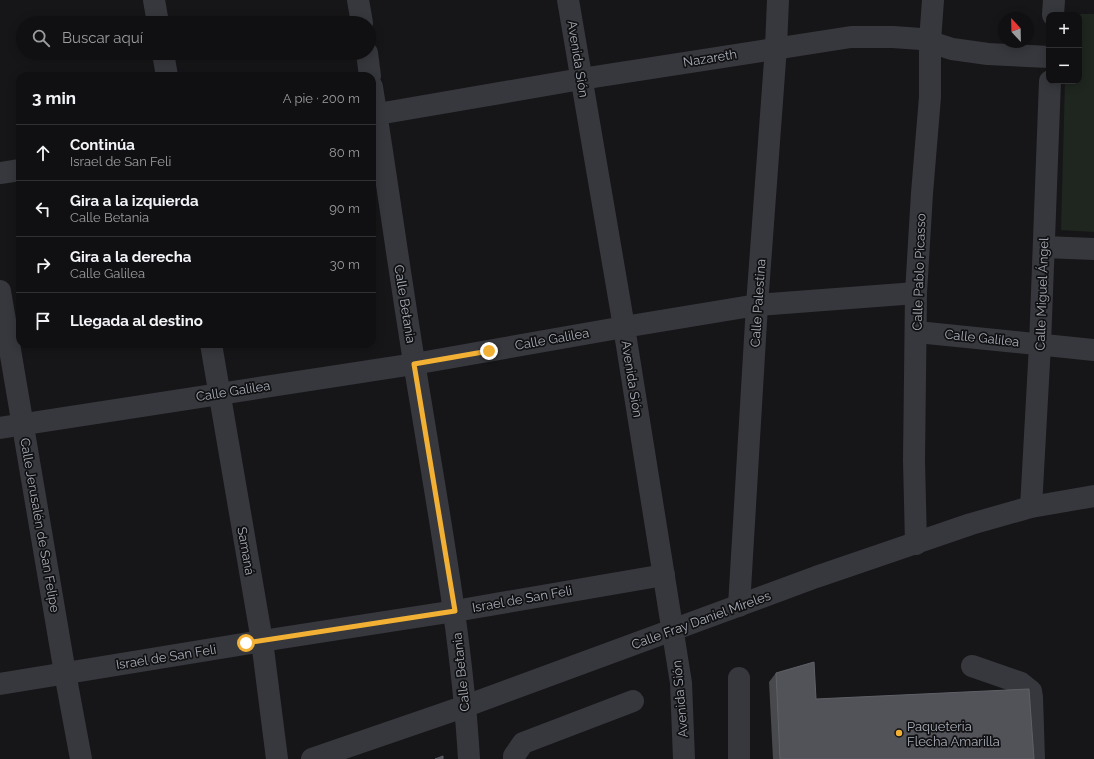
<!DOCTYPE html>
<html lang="es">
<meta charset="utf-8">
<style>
body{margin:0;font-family:Raleway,sans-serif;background:#19191b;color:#f1f3f6}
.controls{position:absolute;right:12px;top:12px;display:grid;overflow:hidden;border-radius:8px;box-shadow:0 2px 10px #0003}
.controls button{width:36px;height:36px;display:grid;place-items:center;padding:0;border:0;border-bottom:1px solid #303032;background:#101012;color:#f1f3f6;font:20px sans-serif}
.compass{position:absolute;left:998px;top:12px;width:36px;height:36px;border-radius:50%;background:#101012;box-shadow:0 2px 10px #0003;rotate:338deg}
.stop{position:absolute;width:12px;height:12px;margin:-9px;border:3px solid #f2b134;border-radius:50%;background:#fff}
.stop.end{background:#f2b134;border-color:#fff;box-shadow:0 1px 4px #0008}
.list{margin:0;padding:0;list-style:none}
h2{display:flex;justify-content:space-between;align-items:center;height:52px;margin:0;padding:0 16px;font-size:17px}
h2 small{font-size:13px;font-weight:400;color:#9c9d9f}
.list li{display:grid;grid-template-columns:26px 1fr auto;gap:12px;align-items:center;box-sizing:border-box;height:56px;padding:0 16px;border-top:1px solid #303032}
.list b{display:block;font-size:15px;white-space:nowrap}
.list p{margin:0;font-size:13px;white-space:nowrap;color:#9c9d9f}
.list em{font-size:13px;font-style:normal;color:#9c9d9f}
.icon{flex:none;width:22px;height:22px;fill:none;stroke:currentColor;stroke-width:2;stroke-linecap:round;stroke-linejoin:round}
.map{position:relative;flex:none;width:1094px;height:759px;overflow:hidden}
.search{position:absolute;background:#101012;box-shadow:0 2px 10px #0003;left:16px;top:16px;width:360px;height:44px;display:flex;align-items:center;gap:10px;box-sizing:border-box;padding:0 14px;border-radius:22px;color:#9c9d9f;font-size:15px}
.panel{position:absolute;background:#101012;box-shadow:0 2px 10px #0003;left:16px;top:72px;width:360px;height:276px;border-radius:12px}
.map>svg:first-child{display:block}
.green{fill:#1e261f}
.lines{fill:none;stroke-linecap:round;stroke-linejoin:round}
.minor{stroke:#37383d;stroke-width:22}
.wall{fill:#47494d}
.building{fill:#525359;stroke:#5f6168}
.route{stroke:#f2b134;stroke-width:5}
.poi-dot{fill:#f2b134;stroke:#111113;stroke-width:1.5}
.labels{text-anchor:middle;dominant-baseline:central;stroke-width:3.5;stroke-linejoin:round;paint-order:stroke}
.street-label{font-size:13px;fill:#a8adb8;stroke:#111113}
.poi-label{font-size:13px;fill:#a8adb8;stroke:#111113;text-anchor:start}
</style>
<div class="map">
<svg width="1094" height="759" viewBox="0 0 1094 759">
<rect width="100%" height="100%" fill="#161618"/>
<polygon class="green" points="1067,14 1094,14 1094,232 1061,230 1065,81 1079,81 1079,15"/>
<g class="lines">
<g class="minor">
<polyline points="154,0 158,23"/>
<polyline points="358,0 362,23"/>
<polyline points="568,0 624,327 681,683 684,759"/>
<polyline points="1053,15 1054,0"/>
<polyline points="163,53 167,76"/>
<polyline points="367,53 370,76"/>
<path d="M372,87C389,193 403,299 421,404C440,522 462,639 469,759"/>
<polyline points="372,115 581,79 851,37 893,37 921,39 952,49 988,54 1049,57"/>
<polyline points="0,173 20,170"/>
<polyline points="1044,247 1094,249"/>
<polyline points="0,291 65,673 81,759"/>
<polyline points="917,332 1094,350"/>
<polyline points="211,344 262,641 277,759"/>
<polyline points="0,428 414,364 624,327 757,305 916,293"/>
<polyline points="1031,507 1040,345 1050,81"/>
<polyline points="916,544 914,460 916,293 922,193 930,97 930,41 933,0"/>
<polyline points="739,606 757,305 776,47 778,0"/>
<polyline points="972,666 1021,683 1031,691 1032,697 1034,759"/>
<polyline points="739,678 739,759"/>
<polyline points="0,684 262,641 455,611 664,575"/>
<polyline points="312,759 466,706 816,577 971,524 1031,507 1094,496"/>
<polyline points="514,759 514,756 523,743 633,701"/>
</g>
</g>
<polygon class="wall" points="776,673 816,699 1034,759 773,759 769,682"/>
<g class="building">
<polygon points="814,662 816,699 1029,689 1034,759 780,759 776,673"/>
<polygon points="443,756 443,759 435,759"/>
</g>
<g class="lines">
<polyline class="route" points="246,643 455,611 414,364 489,351"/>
</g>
<circle class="poi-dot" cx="899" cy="733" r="4"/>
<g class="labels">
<g class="street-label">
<text transform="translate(710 58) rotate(-9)">Nazareth</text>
<text transform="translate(578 59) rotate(81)">Avenida Sión</text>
<text transform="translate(919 272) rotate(-88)">Calle Pablo Picasso</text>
<text transform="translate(1042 294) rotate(-88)">Calle Miguel Ángel</text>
<text transform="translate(758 303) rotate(-86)">Calle Palestina</text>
<text transform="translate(405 304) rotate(81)">Calle Betania</text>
<text transform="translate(982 338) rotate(6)">Calle Galilea</text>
<text transform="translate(552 339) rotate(-10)">Calle Galilea</text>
<text transform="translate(632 379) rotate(81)">Avenida Sión</text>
<text transform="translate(233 391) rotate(-9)">Calle Galilea</text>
<text transform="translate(40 525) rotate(80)">Calle Jerusalén de San Felipe</text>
<text transform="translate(246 551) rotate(80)">Samaná</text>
<text transform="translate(522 599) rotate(-10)">Israel de San Feli</text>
<text transform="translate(701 620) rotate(-20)">Calle Fray Daniel Mireles</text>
<text transform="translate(166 657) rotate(-9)">Israel de San Feli</text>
<text transform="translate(461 672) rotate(-96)">Calle Betania</text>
<text transform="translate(680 699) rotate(-95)">Avenida Sión</text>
</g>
<g class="poi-label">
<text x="907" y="726">Paqueteria<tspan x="907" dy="15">Flecha Amarilla</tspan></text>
</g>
</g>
</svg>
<div class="controls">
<button>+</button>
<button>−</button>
</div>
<svg class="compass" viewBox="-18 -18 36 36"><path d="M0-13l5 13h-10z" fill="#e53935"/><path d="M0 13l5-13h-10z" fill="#9c9d9f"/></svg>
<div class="stop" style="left:246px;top:643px"></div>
<div class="stop end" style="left:489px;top:351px"></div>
<div class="search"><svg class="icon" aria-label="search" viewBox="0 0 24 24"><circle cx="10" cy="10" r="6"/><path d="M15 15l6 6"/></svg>Buscar aquí</div>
<section class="panel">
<h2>3 min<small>A pie · 200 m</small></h2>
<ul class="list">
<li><svg class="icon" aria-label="ahead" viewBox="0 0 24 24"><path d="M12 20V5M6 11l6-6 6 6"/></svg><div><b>Continúa</b><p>Israel de San Feli</p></div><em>80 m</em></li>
<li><svg class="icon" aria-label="left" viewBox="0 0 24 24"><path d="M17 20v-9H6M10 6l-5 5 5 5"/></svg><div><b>Gira a la izquierda</b><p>Calle Betania</p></div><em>90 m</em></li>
<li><svg class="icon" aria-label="right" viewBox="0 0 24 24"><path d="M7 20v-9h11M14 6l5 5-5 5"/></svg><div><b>Gira a la derecha</b><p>Calle Galilea</p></div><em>30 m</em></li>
<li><svg class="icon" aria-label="arrive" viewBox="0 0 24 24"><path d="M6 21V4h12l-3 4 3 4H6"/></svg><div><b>Llegada al destino</b></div></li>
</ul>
</section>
</div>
